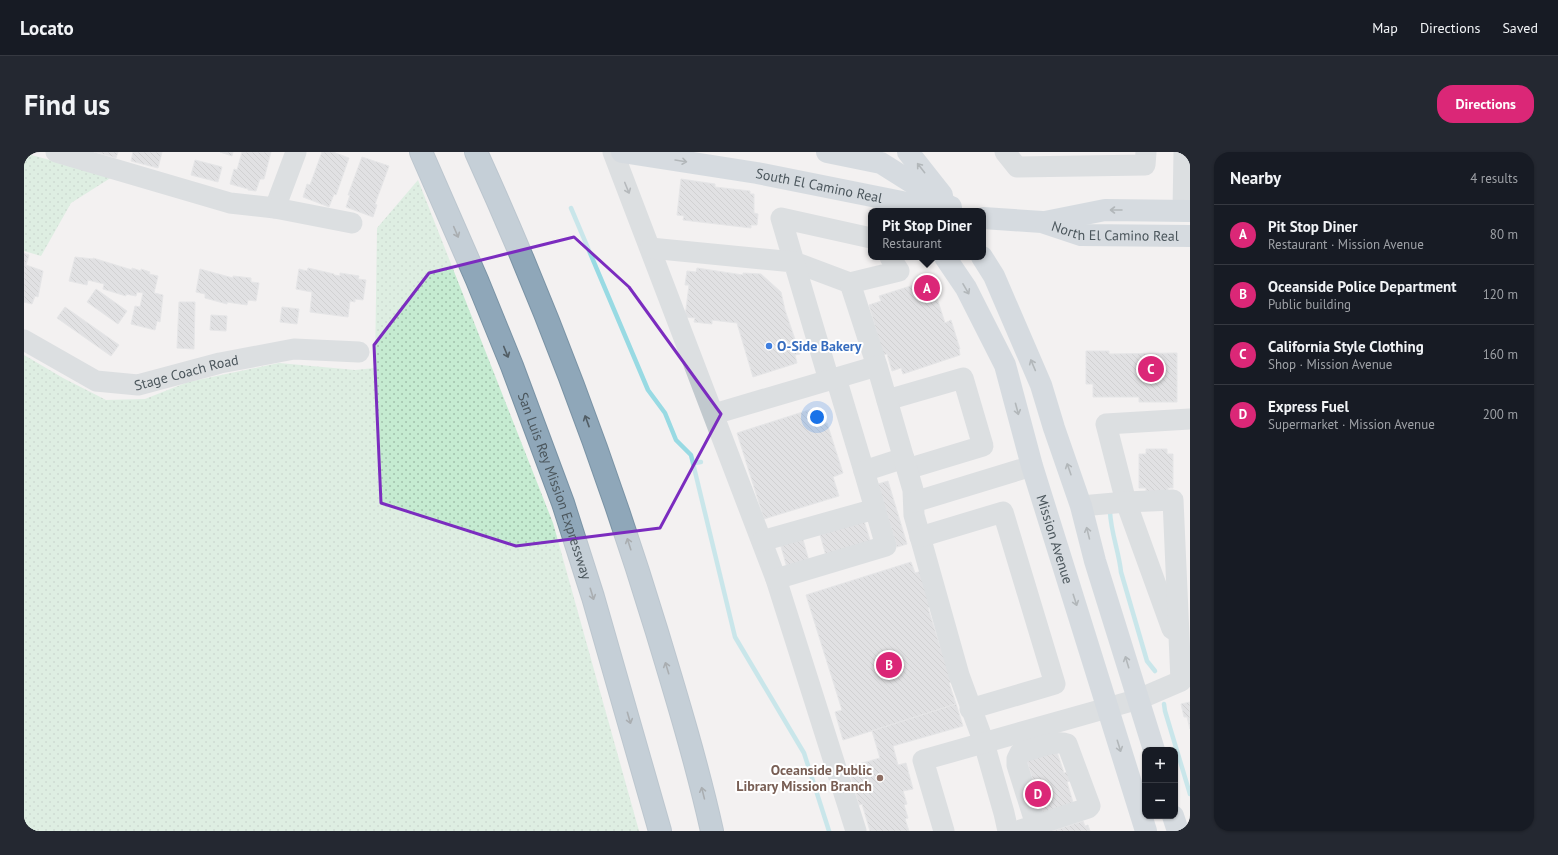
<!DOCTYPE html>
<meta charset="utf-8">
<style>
body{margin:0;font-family:"PT Sans",sans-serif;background:#242831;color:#f1f3f6}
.controls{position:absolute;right:12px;bottom:12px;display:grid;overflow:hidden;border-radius:8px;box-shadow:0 1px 3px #0004}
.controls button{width:36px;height:36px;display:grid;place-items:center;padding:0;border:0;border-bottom:1px solid #363941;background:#171b24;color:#f1f3f6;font:20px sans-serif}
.you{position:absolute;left:793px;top:265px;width:14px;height:14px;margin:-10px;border:3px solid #fff;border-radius:50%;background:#1a73e8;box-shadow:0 0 0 6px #1a73e833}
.badge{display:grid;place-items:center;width:26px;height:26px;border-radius:50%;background:#db2777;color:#fff;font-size:13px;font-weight:700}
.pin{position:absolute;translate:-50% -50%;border:2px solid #fff;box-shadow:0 1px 4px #0006}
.popup{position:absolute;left:844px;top:56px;width:118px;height:52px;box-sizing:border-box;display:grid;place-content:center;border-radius:8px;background:#171b24;filter:drop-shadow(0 1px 3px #0005);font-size:13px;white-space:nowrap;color:#9ea1a6}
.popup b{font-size:15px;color:#f1f3f6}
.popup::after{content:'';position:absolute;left:50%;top:100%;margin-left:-8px;border:8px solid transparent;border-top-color:#171b24}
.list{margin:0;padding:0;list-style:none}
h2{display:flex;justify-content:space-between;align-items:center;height:52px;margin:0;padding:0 16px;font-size:17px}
h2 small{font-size:13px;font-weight:400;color:#9ea1a6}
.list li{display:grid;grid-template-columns:26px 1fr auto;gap:12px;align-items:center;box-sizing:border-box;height:60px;padding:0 16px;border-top:1px solid #363941}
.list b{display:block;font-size:15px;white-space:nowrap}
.list p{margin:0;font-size:13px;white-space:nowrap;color:#9ea1a6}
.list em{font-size:13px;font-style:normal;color:#9ea1a6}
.map{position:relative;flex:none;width:1166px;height:679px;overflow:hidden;border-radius:16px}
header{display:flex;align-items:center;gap:24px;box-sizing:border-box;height:56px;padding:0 20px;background:#171b24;border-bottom:1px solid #363941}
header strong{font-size:19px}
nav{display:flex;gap:22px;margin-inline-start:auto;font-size:14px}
.intro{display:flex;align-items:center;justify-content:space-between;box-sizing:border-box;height:96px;padding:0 24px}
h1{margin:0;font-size:28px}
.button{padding:10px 18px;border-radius:16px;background:#db2777;color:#fff;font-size:14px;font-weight:700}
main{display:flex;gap:24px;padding:0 24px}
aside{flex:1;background:#171b24;border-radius:16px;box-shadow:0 1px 3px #0004}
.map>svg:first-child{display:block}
.grass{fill:url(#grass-dots)}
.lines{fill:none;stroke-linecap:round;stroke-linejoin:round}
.stream{stroke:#98dae3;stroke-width:4.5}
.building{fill:url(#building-back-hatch);stroke:#d6d8db}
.highway-casing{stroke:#7a93a5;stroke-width:24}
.minor{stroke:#c1c9ce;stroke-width:21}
.major{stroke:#b4c2cc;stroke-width:22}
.highway{stroke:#8fa7b9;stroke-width:22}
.oneway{stroke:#657178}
.oneway2{stroke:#6e787e}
.oneway3{stroke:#525e65}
.marked{fill:none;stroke:#7b2cbf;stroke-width:3;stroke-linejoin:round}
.shop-dot{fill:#3f7fe0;stroke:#fff;stroke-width:1.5}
.education-dot{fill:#8d6e63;stroke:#fff;stroke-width:1.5}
.labels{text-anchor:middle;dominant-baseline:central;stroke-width:4;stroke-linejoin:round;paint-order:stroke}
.street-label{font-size:14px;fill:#4b565c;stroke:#fff}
.shop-label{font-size:14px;font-weight:bold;fill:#366cbe;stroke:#fff;text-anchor:start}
.education-label{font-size:14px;font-weight:bold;fill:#785e54;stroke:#fff;text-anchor:end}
</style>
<header>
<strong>Locato</strong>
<nav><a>Map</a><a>Directions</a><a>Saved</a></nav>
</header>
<div class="intro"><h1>Find us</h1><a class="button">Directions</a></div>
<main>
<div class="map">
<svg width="1166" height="679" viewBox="0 0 1166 679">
<defs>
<pattern id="grass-dots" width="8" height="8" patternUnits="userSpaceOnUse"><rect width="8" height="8" fill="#c5ebd1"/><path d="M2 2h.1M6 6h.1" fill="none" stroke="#a2c1ad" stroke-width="1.8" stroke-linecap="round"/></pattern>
<pattern id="building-back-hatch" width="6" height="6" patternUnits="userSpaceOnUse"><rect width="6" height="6" fill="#cccfd3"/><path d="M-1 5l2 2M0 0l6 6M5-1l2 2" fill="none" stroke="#a8abae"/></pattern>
</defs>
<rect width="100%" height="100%" fill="#f3f1f1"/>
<g class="grass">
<polygon points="0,1 88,25 47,51 17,104 0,99"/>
<polygon points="394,28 529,371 615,679 0,679 0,203 39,226 82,248 121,247 164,230 255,211 331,218 351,216 353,76"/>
</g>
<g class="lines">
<g class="stream">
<polyline points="547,56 624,238 641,261 652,288 667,303 711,485 780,601 805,679"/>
<polyline points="670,311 677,310"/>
<path d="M1086,360C1087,381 1095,400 1097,420L1123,509L1131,519"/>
<polyline points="1140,552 1141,559 1166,642"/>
</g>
</g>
<g class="building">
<polygon points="71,0 94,0 92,6"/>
<polygon points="109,0 138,0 134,16 107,9"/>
<polygon points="196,0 209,0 208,4"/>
<polygon points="218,0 247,0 240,27 236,27 232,39 224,38 224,37 206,32 210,17 213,18"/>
<polygon points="298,0 309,0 325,6 312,43 310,42 305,55 279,45 283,32 286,33"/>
<polygon points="338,5 365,14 351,52 353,53 349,65 322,55 326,43 324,43"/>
<polygon points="171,8 198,15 194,30 167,23"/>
<polygon points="657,27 691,32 691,35 726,39 726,42 730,42 730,61 734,62 733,73 727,73 727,76 659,68 660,64 653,63"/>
<polygon points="0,101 5,103 2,113 19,119 14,145 11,144 8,152 0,150"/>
<polygon points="51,105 69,107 69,106 108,118 108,116 117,119 117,117 126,120 125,122 134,124 130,141 139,143 136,170 133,169 131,178 107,172 111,154 116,155 119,141 113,140 112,144 102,142 102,144 79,137 80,132 64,128 63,133 45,129"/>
<polygon points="284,116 310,122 310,123 316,124 316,121 335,124 334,127 342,128 339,148 331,147 331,150 326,149 324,165 286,160 288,140 272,137 275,117 283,119"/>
<polygon points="673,116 719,123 719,121 737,122 757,140 761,158 776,202 771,203 773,211 729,225 713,171 688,168 688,172 670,170 671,166 661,165 665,133 661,133 663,119 672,120"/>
<polygon points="176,117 209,126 209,124 227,126 227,130 235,131 232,149 224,148 223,153 203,150 203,152 181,146 181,142 172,140"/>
<polygon points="893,132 895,137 905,133 908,144 912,143 921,171 927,168 936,197 935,197 936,203 879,222 877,216 868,219 863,202 859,203 845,153 857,149 855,144"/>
<polygon points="72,137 103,159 94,172 63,150"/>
<polygon points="155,150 171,150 170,197 153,196"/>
<polygon points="41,155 95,193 87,204 33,166"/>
<polygon points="258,155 275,157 273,172 256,170"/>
<polygon points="187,163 203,164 202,179 186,178"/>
<polygon points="1062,199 1085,199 1085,202 1153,201 1153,250 1115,250 1115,245 1069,245 1069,232 1062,232"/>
<polygon points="788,257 794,274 803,271 819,321 809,325 815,344 740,367 713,281"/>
<polygon points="1122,297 1143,297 1143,302 1149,302 1149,336 1144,336 1144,340 1122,340 1122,336 1115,336 1115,302 1122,302"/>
<polygon points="864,329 883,392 873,395 854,332"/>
<polygon points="839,366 847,391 802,404 795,379"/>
<polygon points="778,384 785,409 763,416 756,391"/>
<polygon points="887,410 891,421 898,419 909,454 904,456 917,497 922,495 932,529 925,531 932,552 819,588 811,560 818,558 782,443"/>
<polygon points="1166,550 1166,577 1163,565 1160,565 1157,552"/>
<polygon points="932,552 939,574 869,594 874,613 882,611 889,637 879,639 883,652 880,653 884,666 881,667 885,679 846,679 838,652 835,653 824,615 856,606 848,579"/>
<polygon points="1031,594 1040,621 1046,619 1049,628 1043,630 1051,657 1021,666 1001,603"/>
<polygon points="1059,669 1061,674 1064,673 1066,679 1028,679"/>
</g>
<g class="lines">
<g class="highway-casing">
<g id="highway">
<path id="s5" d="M397,0L453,128L488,214L539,351L569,445L636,679"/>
<path d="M452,0C523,156 583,316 633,480C653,546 673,612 688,679"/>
</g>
</g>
<g class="minor">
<polyline points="32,0 206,51 251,56 272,0"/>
<polyline points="589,0 752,427 832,679"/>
<polyline points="981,0 993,15 1121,13 1122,0"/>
<polyline points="251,56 328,71"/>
<polyline points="1159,59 1160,0"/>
<polyline points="847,86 757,66 770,110 826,131 875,119 866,105"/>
<polyline points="626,96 770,110 805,228"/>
<polyline points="826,131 853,214"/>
<path id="s1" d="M0,188L72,229L114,233L196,211L270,197L335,200"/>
<polyline points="812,226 840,319 880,306"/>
<polyline points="863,248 939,226 959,294 883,317"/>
<polyline points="690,262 853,214 889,338 890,363 935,523 960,591 980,661 984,679"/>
<polyline points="890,350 1008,314"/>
<polyline points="896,385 979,360 1031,532 946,557"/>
<polyline points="738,389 851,357"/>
<polyline points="752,427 862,394 840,319"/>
<polyline points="1148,477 1102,350 1082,272 1166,267"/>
<polyline points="920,679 899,608 1115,547 1157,529 1149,348 1102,350 1057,354"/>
<path d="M994,679L1064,656L1066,654L1043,592C1031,587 1008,598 996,601L993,607V613L1012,673"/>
</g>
<g class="major">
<path id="s2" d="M598,0L733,21L883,51L927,55"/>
<polyline points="803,0 857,11 922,52"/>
<polyline points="884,0 918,43"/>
<path id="s3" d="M959,66L1018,70L1057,83L1166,84"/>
<polyline points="1021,70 1081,58 1166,59"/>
<path id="s4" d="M921,105L942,136L981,213L1008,314L1122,679"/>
<polyline points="958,105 970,124 1017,233 1030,276 1057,354 1071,409 1130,598"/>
<polyline points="1149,664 1154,679"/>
</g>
<use href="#highway" class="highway"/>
</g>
<defs><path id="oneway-shaft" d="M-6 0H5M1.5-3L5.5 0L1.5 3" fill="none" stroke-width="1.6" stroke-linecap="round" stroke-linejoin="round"/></defs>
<g class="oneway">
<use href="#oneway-shaft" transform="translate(657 9) rotate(9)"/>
<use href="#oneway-shaft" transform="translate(897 16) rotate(-128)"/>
<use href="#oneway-shaft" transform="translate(1092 58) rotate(-180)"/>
<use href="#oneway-shaft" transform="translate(942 137) rotate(60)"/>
<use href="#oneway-shaft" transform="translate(1009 213) rotate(-113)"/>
<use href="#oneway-shaft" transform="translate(993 257) rotate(75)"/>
<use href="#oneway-shaft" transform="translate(1045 317) rotate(-109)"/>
<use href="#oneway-shaft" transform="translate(1064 381) rotate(-104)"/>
<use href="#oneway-shaft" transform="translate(1051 448) rotate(72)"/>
<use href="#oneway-shaft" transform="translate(1103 510) rotate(-107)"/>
<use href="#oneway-shaft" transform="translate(1095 594) rotate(73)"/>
</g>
<use class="oneway2" href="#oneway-shaft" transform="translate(603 36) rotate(68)"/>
<g class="oneway3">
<use href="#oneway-shaft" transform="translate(432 80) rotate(67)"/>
<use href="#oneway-shaft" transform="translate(482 200) rotate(68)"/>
<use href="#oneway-shaft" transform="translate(563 269) rotate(-110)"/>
<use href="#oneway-shaft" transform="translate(605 392) rotate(-108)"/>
<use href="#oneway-shaft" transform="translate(568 442) rotate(73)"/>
<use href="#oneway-shaft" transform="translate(643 516) rotate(-107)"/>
<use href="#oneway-shaft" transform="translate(605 566) rotate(74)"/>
<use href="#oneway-shaft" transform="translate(679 641) rotate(-104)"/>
</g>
<path d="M0 0H1166V679H0ZM550,85L605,135L697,262L636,376L492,394L357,351L350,193L405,121Z" fill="#f3f1f1" fill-opacity=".55" fill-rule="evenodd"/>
<path class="marked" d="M550,85L605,135L697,262L636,376L492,394L357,351L350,193L405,121Z"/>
<circle class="shop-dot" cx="745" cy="194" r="4"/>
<circle class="education-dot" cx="856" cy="626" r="4"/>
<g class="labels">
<g class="street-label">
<text stroke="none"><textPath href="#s2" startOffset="200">South El Camino Real</textPath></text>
<text stroke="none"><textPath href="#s3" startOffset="134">North El Camino Real</textPath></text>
<text stroke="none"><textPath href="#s1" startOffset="175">Stage Coach Road</textPath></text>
<text stroke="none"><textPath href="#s5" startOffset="360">San Luis Rey Mission Expressway</textPath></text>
<text stroke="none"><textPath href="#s4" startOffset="305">Mission Avenue</textPath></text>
</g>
<g class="shop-label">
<text x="753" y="194">O-Side Bakery</text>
</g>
<g class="education-label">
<text x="848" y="618">Oceanside Public<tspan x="848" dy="16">Library Mission Branch</tspan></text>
</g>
</g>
</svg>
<div class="controls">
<button>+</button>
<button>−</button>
</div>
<div class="you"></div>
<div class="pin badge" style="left:903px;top:136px">A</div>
<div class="popup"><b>Pit Stop Diner</b>Restaurant</div>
<div class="pin badge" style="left:865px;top:513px">B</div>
<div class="pin badge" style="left:1127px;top:217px">C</div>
<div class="pin badge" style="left:1014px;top:642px">D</div>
</div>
<aside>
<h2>Nearby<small>4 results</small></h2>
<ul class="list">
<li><span class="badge">A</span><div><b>Pit Stop Diner</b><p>Restaurant · Mission Avenue</p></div><em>80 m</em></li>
<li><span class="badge">B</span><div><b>Oceanside Police Department</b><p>Public building</p></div><em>120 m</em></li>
<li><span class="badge">C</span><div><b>California Style Clothing</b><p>Shop · Mission Avenue</p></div><em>160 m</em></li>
<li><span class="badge">D</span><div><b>Express Fuel</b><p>Supermarket · Mission Avenue</p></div><em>200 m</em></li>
</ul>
</aside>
</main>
